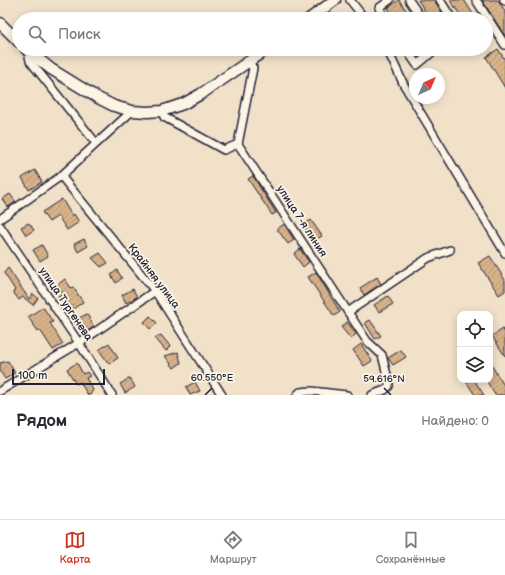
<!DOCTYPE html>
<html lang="ru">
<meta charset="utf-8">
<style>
body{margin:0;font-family:"Balsamiq Sans",sans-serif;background:#f7f7f7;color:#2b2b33}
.controls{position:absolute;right:12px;bottom:12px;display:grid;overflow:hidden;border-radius:8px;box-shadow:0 2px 10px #0003}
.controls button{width:36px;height:36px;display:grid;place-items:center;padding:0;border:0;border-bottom:1px solid #e1e1e2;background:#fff;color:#2b2b33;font:20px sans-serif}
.compass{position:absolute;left:409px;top:68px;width:36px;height:36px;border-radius:50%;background:#fff;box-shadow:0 2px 10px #0003;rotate:44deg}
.scale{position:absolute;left:12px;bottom:10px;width:93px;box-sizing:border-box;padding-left:4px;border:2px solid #22223b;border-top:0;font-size:11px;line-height:14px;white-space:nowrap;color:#22223b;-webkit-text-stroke:3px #fcf5e5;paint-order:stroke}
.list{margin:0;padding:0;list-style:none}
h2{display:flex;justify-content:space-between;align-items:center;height:52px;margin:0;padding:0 16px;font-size:17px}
h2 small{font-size:13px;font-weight:400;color:#7c7c81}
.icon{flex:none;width:22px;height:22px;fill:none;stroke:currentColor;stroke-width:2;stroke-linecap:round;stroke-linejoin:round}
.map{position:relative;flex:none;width:505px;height:395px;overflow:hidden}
.search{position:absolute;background:#fff;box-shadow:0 2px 10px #0003;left:12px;right:12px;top:12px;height:44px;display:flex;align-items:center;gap:10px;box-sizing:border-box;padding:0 14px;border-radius:22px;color:#7c7c81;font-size:15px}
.sheet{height:124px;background:#fff}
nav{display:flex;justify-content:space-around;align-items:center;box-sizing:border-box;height:56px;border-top:1px solid #e1e1e2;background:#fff;font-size:11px;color:#7c7c81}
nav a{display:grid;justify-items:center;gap:2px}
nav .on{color:#c8321e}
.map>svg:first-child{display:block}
.building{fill:url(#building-hatch);stroke:#22223b}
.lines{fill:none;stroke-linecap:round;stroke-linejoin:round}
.street-casing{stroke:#22223b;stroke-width:10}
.secondary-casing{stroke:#22223b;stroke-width:13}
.street{stroke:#fcf5e5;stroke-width:7}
.secondary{stroke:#fcf5e5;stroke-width:10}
.ticks{fill:none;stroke:#22223b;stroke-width:1.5}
.labels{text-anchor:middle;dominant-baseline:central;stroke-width:3.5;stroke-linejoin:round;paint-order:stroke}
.street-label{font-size:11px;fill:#22223b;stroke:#fcf5e5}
.ticks-label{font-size:10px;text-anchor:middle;fill:#22223b;stroke:#fcf5e5;stroke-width:3.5;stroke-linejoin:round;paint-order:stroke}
</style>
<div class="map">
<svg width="505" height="395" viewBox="0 0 505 395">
<defs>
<pattern id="building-hatch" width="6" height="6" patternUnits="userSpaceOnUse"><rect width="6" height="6" fill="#d8b289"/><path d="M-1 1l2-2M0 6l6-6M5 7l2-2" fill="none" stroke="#b99977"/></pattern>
</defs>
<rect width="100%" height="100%" fill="#f1e1c9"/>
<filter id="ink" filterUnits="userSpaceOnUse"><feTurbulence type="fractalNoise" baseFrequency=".025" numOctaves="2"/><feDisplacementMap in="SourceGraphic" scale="8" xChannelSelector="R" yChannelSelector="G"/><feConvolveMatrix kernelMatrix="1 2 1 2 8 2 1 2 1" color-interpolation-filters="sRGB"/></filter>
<g filter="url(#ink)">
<g class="building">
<polygon points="399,0 412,19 395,19 388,8"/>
<polygon points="418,0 434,0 446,19 430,19"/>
<polygon points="450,0 464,0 475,17 472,19 463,19"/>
<polygon points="482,0 498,0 505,11 505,36"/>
<polygon points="498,49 505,60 505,88 486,57"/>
<polygon points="35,170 42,182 29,190 22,178"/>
<polygon points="253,176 276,213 272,215 248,179"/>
<polygon points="10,194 16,202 8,207 2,199"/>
<polygon points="62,199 72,216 74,214 79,222 67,230 58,216 49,222 42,212"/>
<polygon points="311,220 322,236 313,241 303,225"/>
<polygon points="29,223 34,230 26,235 21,227"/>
<polygon points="284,224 294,240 288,244 277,229"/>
<polygon points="84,239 88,246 78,252 74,244"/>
<polygon points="42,245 48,256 40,261 33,250"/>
<polygon points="300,249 309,262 303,267 294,254"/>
<polygon points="100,253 108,263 101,267 92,258"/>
<polygon points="490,256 505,280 505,291 499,295 478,263"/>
<polygon points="8,268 29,299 33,294 38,298 33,305 23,297 19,300 13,292 15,290 4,273"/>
<polygon points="117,270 122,278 116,283 111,275"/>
<polygon points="316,272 340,312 334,316 308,277"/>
<polygon points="377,277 381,284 364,295 360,288"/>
<polygon points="65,279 71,288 73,287 83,302 73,309 67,301 63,304 58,297 63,294 57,285"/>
<polygon points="133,289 137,297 126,303 122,295"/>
<polygon points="388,296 393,304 379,312 374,305"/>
<polygon points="43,307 53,322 50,323 63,344 53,350 40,330 38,331 28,317"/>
<polygon points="87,314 94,327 87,331 79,318"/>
<polygon points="150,316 157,323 150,329 144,322"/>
<polygon points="370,320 381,336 375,339 365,323"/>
<polygon points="347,322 356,334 351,339 341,327"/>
<polygon points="503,329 505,333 505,356 492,336"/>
<polygon points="161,335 170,346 166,351 155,338"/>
<polygon points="109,343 118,358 109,364 99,350"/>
<polygon points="361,344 372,361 364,366 353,350"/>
<polygon points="401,350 406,357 393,365 388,358"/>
<polygon points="178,352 181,363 174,368 165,356"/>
<polygon points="8,361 15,373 5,379 0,371 0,363"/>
<polygon points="77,363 83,374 87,372 90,376 86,378 93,390 90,395 88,395 80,382 76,384 67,369"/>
<polygon points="490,363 505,387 505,395 495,395 486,380 490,380"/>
<polygon points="130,378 135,387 125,393 120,384"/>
<polygon points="465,380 474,380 484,395 475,395"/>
<polygon points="195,382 200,391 190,395 186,387"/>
</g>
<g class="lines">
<g class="street-casing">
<g id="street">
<polyline points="350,0 365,19"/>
<polyline points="409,0 422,19"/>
<polyline points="440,0 452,19"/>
<polyline points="476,0 505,45"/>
<polyline points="504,0 505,1"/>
<polyline points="386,19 379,8 390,0"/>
<polyline points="387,49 404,85 505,253"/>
<polyline points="406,49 417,65 436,49"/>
<polyline points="28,51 30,61 96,143"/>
<polyline points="249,62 253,68 238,144 367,341 382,355 389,383 389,386 385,390 372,395"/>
<polyline points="162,111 164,117 224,150 238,144"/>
<polyline points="61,176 155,291 222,395"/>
<polyline points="0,219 61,176 132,111"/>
<polyline points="0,226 79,343 112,395"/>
<polyline points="348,312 428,258 450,250"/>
<polyline points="0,391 79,343 155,291"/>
<polyline points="297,395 300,392 311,391 347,395"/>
</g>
</g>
<g class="secondary-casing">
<g id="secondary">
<polyline points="309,19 335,0"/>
<polyline points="0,23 19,42"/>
<polyline points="26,49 51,69 98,98 114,106 132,111 147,112 162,111 183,104 201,94 267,49"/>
</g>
</g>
<use href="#street" class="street"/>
<use href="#secondary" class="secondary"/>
</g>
</g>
<path class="ticks" d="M384,388L391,395M205,395L212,388"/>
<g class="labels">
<g class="street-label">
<text transform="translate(302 221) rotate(57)">улица 7-я линия</text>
<text transform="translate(154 276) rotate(53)">Крайняя улица</text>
<text transform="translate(66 304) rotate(56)">улица Тургенева</text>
</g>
</g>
<g class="ticks-label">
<text x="212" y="381">60.550°E</text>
<text x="384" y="382">59.616°N</text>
</g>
</svg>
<div class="controls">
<button><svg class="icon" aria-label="locate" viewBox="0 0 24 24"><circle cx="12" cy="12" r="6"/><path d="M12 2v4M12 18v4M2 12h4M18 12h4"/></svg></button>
<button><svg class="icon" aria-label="layers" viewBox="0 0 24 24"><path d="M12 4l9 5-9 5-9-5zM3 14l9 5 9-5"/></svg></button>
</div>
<svg class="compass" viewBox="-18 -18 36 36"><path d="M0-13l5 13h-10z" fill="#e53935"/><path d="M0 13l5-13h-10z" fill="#7c7c81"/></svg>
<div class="scale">100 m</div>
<div class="search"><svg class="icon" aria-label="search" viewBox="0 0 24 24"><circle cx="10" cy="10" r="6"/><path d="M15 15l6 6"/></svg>Поиск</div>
</div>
<section class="sheet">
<h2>Рядом<small>Найдено: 0</small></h2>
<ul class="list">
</ul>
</section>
<nav>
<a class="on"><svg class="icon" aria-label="map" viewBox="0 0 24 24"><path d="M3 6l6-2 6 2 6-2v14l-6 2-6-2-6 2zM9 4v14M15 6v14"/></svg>Карта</a>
<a><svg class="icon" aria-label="directions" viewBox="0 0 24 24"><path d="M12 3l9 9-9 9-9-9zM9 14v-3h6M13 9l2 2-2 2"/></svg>Маршрут</a>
<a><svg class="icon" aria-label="saved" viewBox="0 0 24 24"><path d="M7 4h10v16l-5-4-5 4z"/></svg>Сохранённые</a>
</nav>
